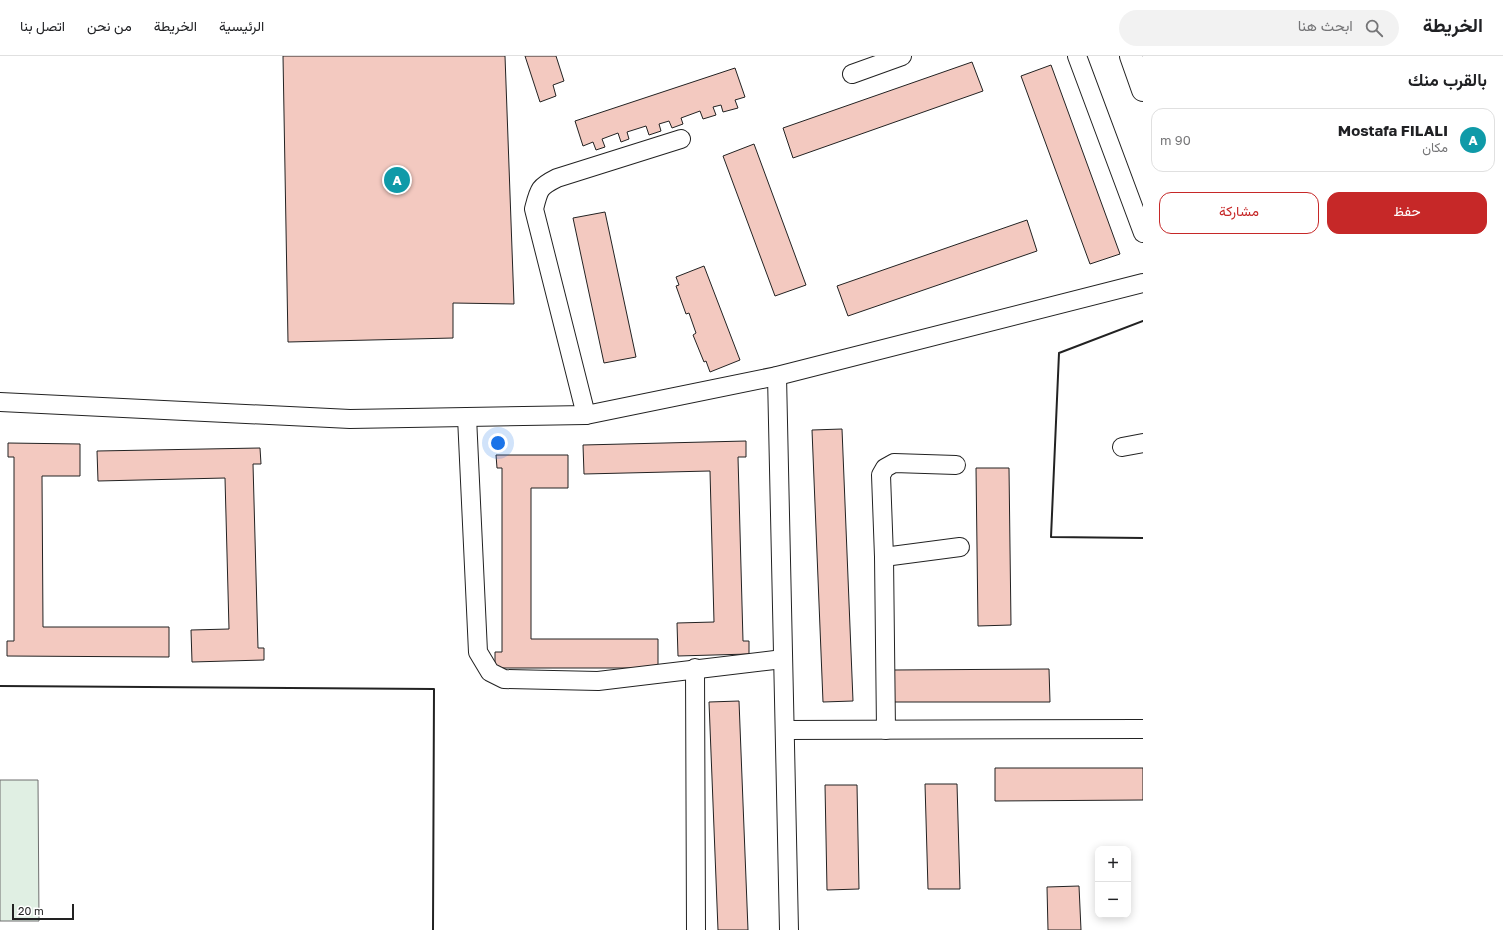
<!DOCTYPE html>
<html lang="ar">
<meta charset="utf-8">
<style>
body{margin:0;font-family:"Golos Text",Vazirmatn,sans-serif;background:#f2f2f2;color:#202124;direction:rtl}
.controls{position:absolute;right:12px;bottom:12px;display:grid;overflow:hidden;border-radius:8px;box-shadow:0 2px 10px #0003}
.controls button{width:36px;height:36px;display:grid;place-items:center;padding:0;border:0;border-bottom:1px solid #e0e0e0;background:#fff;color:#202124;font:20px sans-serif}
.scale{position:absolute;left:12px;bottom:10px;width:62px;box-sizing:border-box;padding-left:4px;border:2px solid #222;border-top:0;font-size:11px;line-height:14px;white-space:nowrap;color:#222;-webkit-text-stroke:3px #fff;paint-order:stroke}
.you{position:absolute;left:498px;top:387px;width:14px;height:14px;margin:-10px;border:3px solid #fff;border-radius:50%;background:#1a73e8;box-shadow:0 0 0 6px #1a73e833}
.badge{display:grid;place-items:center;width:26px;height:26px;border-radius:50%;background:#c62828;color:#fff;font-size:13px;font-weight:700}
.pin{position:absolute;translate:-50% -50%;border:2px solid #fff;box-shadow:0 1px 4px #0006}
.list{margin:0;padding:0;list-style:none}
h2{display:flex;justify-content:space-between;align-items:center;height:52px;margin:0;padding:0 16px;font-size:17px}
h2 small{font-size:13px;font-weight:400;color:#757577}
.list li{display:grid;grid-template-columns:26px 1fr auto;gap:12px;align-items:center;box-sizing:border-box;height:64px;margin:0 8px 8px;padding:0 8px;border:1px solid #e0e0e0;border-radius:12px}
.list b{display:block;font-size:15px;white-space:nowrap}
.list p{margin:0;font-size:13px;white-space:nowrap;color:#757577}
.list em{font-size:13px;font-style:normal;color:#757577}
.actions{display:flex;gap:8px;padding:12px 16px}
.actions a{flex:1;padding:9px 0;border:1px solid #c62828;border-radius:12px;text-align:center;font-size:14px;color:#c62828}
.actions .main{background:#c62828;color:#fff}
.icon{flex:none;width:22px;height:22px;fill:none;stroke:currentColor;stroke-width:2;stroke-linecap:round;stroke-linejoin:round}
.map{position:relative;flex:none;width:1143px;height:874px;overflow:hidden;direction:ltr}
header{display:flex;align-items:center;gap:24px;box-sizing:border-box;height:56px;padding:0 20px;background:#fff;border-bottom:1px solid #e0e0e0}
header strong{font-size:19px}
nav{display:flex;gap:22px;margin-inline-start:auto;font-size:14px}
.search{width:280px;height:36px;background:#f2f2f2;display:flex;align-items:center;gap:10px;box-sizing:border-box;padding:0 14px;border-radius:22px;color:#757577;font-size:15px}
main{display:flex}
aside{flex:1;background:#fff}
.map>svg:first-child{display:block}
.green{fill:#e0efe3;stroke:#6f6f6f}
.building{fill:#f3c9c0;stroke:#222}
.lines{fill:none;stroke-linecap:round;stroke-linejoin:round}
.minor-casing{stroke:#222;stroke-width:20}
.primary-casing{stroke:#222;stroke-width:24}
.minor{stroke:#fff;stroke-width:18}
.primary{stroke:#fff;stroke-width:22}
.wall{stroke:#222;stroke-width:2}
</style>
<header>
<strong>الخريطة</strong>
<div class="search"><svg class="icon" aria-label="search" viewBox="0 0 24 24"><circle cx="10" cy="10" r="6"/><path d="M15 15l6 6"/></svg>ابحث هنا</div>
<nav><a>الرئيسية</a><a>الخريطة</a><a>من نحن</a><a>اتصل بنا</a></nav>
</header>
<main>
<aside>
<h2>بالقرب منك<small></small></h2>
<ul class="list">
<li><span class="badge" style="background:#0f9aa8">A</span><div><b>Mostafa FILALI</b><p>مكان</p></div><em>90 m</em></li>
</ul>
<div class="actions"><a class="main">حفظ</a><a>مشاركة</a></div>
</aside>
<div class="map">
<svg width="1143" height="874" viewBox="0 0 1143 874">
<rect width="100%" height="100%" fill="#fff"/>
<polygon class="green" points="0,724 38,724 39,865 0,865"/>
<g class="building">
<polygon points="283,0 505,0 514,248 453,247 453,282 288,286"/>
<polygon points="525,0 556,0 564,25 553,29 556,40 540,46"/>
<polygon points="972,6 983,35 793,102 783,72"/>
<polygon points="1051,9 1120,198 1090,208 1021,20"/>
<polygon points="735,12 745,41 735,44 738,52 723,56 721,49 713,51 716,59 703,63 700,55 681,62 683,68 672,72 669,65 659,68 661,75 649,79 646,70 627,76 629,83 621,86 618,77 602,83 605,91 596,94 593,86 583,90 575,65"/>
<polygon points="754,88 806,229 775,240 723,100"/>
<polygon points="605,156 636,301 604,307 573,162"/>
<polygon points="1027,164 1037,195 848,260 837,230"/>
<polygon points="704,210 740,304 710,316 706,305 704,306 693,279 696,277 689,257 686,258 676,230 679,229 676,221"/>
<polygon points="842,373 853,645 823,646 812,374"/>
<polygon points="746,385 746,401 738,401 743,585 749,585 749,598 678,600 677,567 714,566 710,415 584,418 583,389"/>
<polygon points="8,387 80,388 80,420 42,420 43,571 169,571 169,601 7,600 7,585 14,585 14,401 8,401"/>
<polygon points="260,392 261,408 253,408 258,592 264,592 264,604 192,606 191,574 229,573 225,422 98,425 97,395"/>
<polygon points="496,399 568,399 568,432 531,432 531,583 658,583 658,612 495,612 495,596 502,596 502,412 497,412"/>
<polygon points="976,412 1009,412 1011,569 978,570"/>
<polygon points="1049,613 1050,646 893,646 893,614"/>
<polygon points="739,645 748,874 718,874 709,646"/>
<polygon points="995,712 1143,712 1143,744 995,745"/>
<polygon points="925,728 957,728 960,833 928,833"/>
<polygon points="825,729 857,729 859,833 827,834"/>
<polygon points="1079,830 1081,874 1048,874 1047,831"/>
</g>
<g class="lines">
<g class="minor-casing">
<g id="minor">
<polyline points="1077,0 1143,177"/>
<polyline points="852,18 902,0"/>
<polyline points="777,320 789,874"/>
<polyline points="0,346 350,363 586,359 777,320 1143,227"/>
<path d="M586,359L534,153C539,133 539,131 557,122L681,83"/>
<polyline points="467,361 478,596 490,616 504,623 598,625 783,603"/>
<polyline points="1122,391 1143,387"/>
<polyline points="884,501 960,491"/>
<polyline points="695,612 696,874"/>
<polyline points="785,674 1143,673"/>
<polyline points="886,674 884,501 881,419 885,412 894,407 956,409"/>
</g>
</g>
<g class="primary-casing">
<polyline id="primary" points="1131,0 1143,34"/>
</g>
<use href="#minor" class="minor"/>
<use href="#primary" class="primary"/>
<g class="wall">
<polyline points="1143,265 1059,297 1051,481 1143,482"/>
<polyline points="0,630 434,633 433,874"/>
</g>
</g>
</svg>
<div class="controls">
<button>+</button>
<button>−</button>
</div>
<div class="scale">20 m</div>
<div class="you"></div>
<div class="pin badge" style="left:397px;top:124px;background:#0f9aa8">A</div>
</div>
</main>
